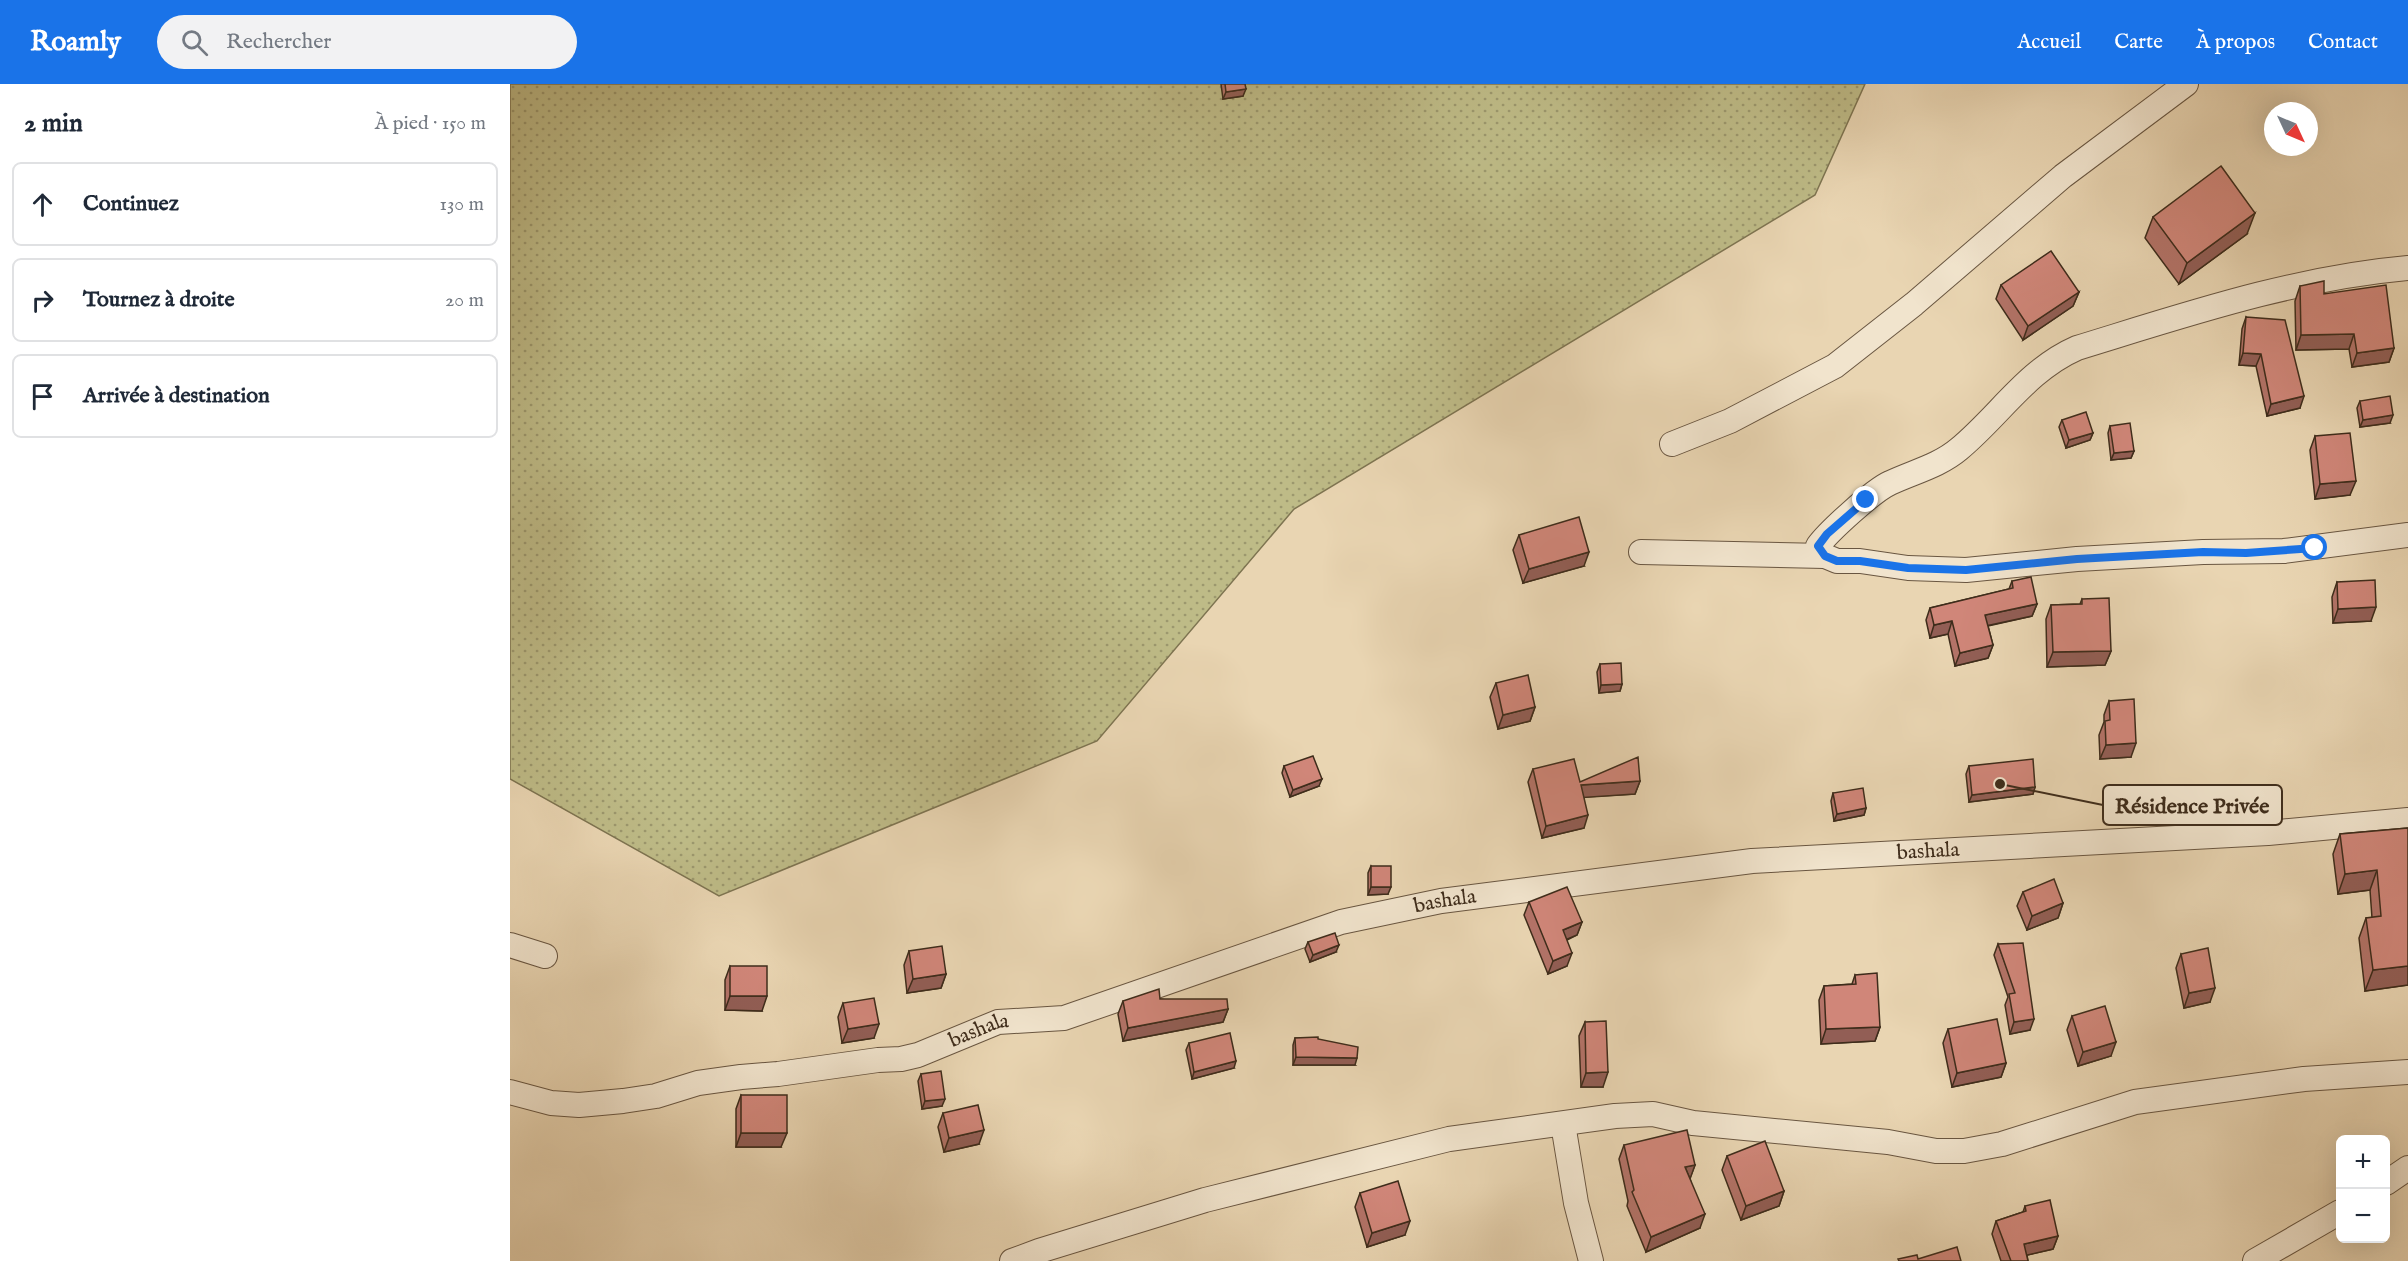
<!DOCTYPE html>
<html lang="fr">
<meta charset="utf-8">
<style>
body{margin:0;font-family:"IM FELL English",serif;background:#f2f2f3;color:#1f2937}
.controls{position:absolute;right:18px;bottom:18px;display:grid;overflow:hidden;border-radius:9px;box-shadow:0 6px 24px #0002}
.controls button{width:54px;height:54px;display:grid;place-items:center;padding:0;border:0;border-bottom:2px solid #e0e1e3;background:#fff;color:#1f2937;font:30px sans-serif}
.compass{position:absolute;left:1754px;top:18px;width:54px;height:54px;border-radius:50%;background:#fff;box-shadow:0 6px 24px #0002;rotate:134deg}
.stop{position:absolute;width:18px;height:18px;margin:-14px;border:4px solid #1a73e8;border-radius:50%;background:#fff}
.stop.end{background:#1a73e8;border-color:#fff;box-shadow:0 2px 6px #0008}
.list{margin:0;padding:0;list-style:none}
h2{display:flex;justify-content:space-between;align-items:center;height:78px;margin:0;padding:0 24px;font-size:26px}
h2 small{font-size:20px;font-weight:400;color:#747a83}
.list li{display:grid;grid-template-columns:39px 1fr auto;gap:18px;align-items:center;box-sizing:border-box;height:84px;margin:0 12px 12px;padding:0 12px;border:2px solid #e0e1e3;border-radius:9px}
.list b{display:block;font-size:22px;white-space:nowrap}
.list em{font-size:20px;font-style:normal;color:#747a83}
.icon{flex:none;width:33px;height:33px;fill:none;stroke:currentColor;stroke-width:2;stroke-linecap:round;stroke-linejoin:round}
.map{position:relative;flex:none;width:1898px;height:1177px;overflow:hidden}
header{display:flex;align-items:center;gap:36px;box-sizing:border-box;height:84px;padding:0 30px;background:#1a73e8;color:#fff}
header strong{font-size:28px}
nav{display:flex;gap:33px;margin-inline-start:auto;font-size:21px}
.search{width:420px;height:54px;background:#f2f2f3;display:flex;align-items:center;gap:15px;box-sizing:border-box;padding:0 21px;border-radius:33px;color:#747a83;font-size:22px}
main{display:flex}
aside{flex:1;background:#fff}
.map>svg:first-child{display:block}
.grass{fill:url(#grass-dots);stroke:#7e7451;stroke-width:1.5}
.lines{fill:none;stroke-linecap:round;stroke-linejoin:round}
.street-casing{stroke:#695641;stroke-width:26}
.street{stroke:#f1e4cd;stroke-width:24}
.wall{fill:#b37368;stroke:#3e2c1b;stroke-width:1.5}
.shaded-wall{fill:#925e55;stroke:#3e2c1b;stroke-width:1.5}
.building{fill:#d08679;stroke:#3e2c1b;stroke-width:1.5}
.route{stroke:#1a73e8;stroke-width:8}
.labels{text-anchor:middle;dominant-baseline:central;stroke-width:4.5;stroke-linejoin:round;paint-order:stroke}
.street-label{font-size:21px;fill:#3e2c1b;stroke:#f1e4cd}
.leader{fill:none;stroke:#3e2c1b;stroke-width:2}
.callout-dot{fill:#3e2c1b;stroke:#f1e4cd;stroke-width:2}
.callout{fill:#f1e4cd;stroke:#3e2c1b;stroke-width:2}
.callout-label{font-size:22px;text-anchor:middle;font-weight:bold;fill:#3e2c1b}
</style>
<header>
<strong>Roamly</strong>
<div class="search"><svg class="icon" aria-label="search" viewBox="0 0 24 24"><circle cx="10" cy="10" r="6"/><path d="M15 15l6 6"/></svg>Rechercher</div>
<nav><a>Accueil</a><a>Carte</a><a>À propos</a><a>Contact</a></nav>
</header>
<main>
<aside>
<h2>2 min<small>À pied · 150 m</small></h2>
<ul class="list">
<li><svg class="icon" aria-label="ahead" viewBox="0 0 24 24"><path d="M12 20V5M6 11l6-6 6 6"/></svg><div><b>Continuez</b></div><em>130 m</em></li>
<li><svg class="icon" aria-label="right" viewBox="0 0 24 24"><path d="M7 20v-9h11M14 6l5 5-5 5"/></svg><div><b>Tournez à droite</b></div><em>20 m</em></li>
<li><svg class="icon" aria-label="arrive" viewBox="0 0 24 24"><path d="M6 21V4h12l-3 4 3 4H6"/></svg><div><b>Arrivée à destination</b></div></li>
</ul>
</aside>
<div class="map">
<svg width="1898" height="1177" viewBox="0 0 1898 1177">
<defs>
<pattern id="grass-dots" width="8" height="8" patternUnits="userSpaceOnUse" patternTransform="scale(1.5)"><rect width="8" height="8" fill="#bebb87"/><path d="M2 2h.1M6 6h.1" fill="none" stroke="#9c986e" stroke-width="1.8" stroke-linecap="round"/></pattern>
</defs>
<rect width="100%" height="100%" fill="#e9d5b2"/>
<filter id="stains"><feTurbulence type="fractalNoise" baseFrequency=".00333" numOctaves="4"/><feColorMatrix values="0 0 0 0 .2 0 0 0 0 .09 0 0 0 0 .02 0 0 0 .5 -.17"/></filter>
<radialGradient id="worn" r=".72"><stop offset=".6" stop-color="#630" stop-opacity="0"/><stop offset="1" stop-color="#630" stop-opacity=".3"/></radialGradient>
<polygon class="grass" points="0,0 1355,0 1305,111 784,425 587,657 209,812 0,695"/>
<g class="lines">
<g class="street-casing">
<g id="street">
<path d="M1898,184C1784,194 1675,231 1567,264C1517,286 1490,331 1449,365C1429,382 1403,388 1380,399C1364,406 1318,448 1308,462L1315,472L1327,477H1350L1398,484L1456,486L1567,475L1693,468L1774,467L1898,451"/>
<polyline points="1162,360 1220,337 1325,282 1404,220 1553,92 1676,0"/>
<polyline points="1131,468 1315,472"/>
<polyline points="0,861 35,872"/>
<path id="s1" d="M0,1008L41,1019L69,1021L113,1017L146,1012L188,999L231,993L268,990L368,976L391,975L408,971L488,938L554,934L831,838L931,817L1242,777L1758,749L1898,736"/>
<polyline points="1053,1040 1066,1119 1081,1177"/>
<polyline points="1876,1099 1898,1084"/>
<polyline points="502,1177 529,1167 695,1116 939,1055 1105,1032 1143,1030 1183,1039 1378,1058 1426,1067 1454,1067 1492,1060 1625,1018 1794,995 1898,988"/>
<polyline points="1745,1177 1830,1128"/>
</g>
</g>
<use href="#street" class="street"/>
</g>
<g class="wall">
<polygon points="711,0 735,0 733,12 713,15"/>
<polygon points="1643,133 1737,150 1669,200 1635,154"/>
<polygon points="1491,201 1569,208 1563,222 1513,256 1486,215"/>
<polygon points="1790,202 1814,210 1884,264 1879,278 1842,283 1839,265 1786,266 1785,217"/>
<polygon points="1736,233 1790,324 1757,332 1746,282 1729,281 1732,245"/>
<polygon points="1850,317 1880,339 1850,343 1847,324"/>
<polygon points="1552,336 1583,349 1580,356 1556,364 1549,343"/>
<polygon points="1600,342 1624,367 1621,374 1601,376 1598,349"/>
<polygon points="1805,352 1840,411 1805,415 1800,366"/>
<polygon points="1009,451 1074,482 1013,499 1003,466"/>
<polygon points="1502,497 1527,520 1522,532 1478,542 1483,561 1478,574 1445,582 1438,550 1420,554 1416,536 1420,524 1499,505"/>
<polygon points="1827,498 1861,537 1823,539 1822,513"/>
<polygon points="1572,515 1601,567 1595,581 1537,583 1536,535 1541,521 1570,520"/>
<polygon points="1090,580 1112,600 1110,607 1089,609 1087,588"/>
<polygon points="986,599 1025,623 1020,637 988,645 980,613"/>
<polygon points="1599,617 1621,673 1590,675 1589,651 1594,638 1594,631"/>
<polygon points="774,682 809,702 780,713 772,689"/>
<polygon points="1459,682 1525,703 1523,710 1459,718 1456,690"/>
<polygon points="1023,685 1070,698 1130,697 1125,710 1074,713 1074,744 1032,754 1018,698"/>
<polygon points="1323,709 1356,724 1354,731 1324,737 1321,717"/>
<polygon points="1898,744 1898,901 1855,907 1849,854 1856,834 1862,834 1860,806 1828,810 1823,770 1830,750"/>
<polygon points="861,782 878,810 858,811 858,789"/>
<polygon points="1513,808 1553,819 1548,834 1517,846 1507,822"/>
<polygon points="1019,818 1072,838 1067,851 1057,856 1057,882 1038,890 1014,831"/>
<polygon points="798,858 826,868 800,878 795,865"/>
<polygon points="1488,860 1520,946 1500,950 1495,921 1498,913 1484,871"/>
<polygon points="399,867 436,890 431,904 397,909 394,881"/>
<polygon points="1671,870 1700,918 1674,924 1666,884"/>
<polygon points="220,882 252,927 215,926 215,896"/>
<polygon points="1345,891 1370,943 1365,957 1311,960 1309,916 1314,902 1342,900"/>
<polygon points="650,915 718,925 713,938 613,957 608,930 613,917"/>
<polygon points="333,919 364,954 332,959 328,933"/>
<polygon points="1562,932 1601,972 1568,982 1557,946"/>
<polygon points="1075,938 1093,1003 1071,1003 1069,952"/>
<polygon points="1438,945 1496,979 1491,993 1442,1003 1433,959"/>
<polygon points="785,954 808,955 845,981 783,981 783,961"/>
<polygon points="679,959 724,984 682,995 676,966"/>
<polygon points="411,990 432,1022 412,1025 408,997"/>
<polygon points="231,1011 271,1063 226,1063 226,1025"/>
<polygon points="433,1029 469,1060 434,1068 428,1043"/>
<polygon points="1114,1061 1185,1081 1180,1094 1190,1144 1136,1168 1117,1122 1118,1117 1109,1075"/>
<polygon points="1217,1072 1274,1107 1269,1122 1231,1136 1212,1086"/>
<polygon points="850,1109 895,1151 857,1163 845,1123"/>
<polygon points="1515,1122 1548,1152 1543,1165 1517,1171 1518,1177 1491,1177 1482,1150 1486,1137 1513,1128"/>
</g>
<g class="shaded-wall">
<polygon points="736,5 733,12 713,15 716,8"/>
<polygon points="1745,129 1737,150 1669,200 1677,179"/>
<polygon points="1569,208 1563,222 1513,256 1518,242"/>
<polygon points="1844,250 1839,265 1786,266 1791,251"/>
<polygon points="1884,264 1879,278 1842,283 1847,269"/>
<polygon points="1733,269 1751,270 1746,282 1729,281"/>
<polygon points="1794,312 1790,324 1757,332 1761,320"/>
<polygon points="1883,331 1880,339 1850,343 1853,336"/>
<polygon points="1583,349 1580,356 1556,364 1559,356"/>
<polygon points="1624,367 1621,374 1601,376 1604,369"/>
<polygon points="1846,397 1840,411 1805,415 1810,400"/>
<polygon points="1079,468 1074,482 1013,499 1019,485"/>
<polygon points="1527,520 1522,532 1471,543 1475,531"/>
<polygon points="1866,523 1861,537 1823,539 1828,525"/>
<polygon points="1442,537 1438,550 1420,554 1424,541"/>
<polygon points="1483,561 1478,574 1445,582 1450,569"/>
<polygon points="1601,567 1595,581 1537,583 1543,568"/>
<polygon points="1112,600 1110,607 1089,609 1091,601"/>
<polygon points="1025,623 1020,637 988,645 993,631"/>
<polygon points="1626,659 1621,673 1590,675 1596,661"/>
<polygon points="812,695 809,702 780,713 783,706"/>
<polygon points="1130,697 1125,710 1066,714 1071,701"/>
<polygon points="1525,703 1523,710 1459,718 1462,711"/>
<polygon points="1356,724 1354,731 1324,737 1327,730"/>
<polygon points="1078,731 1074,744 1032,754 1036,742"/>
<polygon points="1867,786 1860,806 1828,810 1835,790"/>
<polygon points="861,803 881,803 878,810 858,811"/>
<polygon points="1553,819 1548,834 1517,846 1522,832"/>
<polygon points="1072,838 1067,851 1048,859 1053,846"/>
<polygon points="829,861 826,868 800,878 803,871"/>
<polygon points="1062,869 1057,882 1038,890 1043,877"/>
<polygon points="1898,882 1898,901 1855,907 1863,886"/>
<polygon points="436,890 431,904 397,909 403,895"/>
<polygon points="1705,904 1700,918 1674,924 1679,909"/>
<polygon points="220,912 257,912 252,927 215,926"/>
<polygon points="718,925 713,938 613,957 618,944"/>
<polygon points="1524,935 1520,946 1500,950 1504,938"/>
<polygon points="369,940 364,954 332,959 338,945"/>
<polygon points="1370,943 1365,957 1311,960 1316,945"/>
<polygon points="1606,958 1601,972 1568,982 1573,968"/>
<polygon points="786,973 847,974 845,981 783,981"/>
<polygon points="726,977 724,984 682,995 684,988"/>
<polygon points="1496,979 1491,993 1442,1003 1447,989"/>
<polygon points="1098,988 1093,1003 1071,1003 1076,989"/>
<polygon points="435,1015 432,1022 412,1025 415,1017"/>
<polygon points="474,1046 469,1060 434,1068 439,1054"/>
<polygon points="231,1049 277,1049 271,1063 226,1063"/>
<polygon points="1185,1081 1180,1095 1175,1083"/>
<polygon points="1274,1107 1269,1122 1231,1136 1236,1122"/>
<polygon points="1195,1130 1190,1144 1136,1168 1141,1153"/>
<polygon points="900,1137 895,1151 857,1163 862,1149"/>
<polygon points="1548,1152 1543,1165 1509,1173 1514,1160"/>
</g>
<g class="building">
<polygon points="715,0 735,0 736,5 716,8"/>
<polygon points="1711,82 1745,129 1677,179 1643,133"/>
<polygon points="1541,167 1569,208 1518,242 1491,201"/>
<polygon points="1814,197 1814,210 1876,201 1884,264 1847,269 1844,250 1791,251 1790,202"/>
<polygon points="1736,233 1775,236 1794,312 1761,320 1751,270 1733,269"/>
<polygon points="1880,312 1883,331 1853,336 1850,317"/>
<polygon points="1576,328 1583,349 1559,356 1552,336"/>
<polygon points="1620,339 1624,367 1604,369 1600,342"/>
<polygon points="1840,349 1846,397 1810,400 1805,352"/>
<polygon points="1069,433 1079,468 1019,485 1009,451"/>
<polygon points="1521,493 1527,520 1475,531 1483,561 1450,569 1442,537 1424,541 1420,524 1503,504 1502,497"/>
<polygon points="1865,496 1866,523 1828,525 1827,498"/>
<polygon points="1599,514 1601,567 1543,568 1541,521 1572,520 1572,515"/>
<polygon points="1111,579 1112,600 1091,601 1090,580"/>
<polygon points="1018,591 1025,623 993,631 986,599"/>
<polygon points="1624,615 1626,659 1596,661 1595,637 1600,636 1599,617"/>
<polygon points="803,672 812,695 783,706 774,682"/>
<polygon points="1128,673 1130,697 1071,701 1078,731 1036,742 1023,685 1064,675 1070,698"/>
<polygon points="1523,675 1525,703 1462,711 1459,682"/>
<polygon points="1353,704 1356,724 1327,730 1323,709"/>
<polygon points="1898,744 1898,882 1863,886 1856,834 1871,832 1867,786 1835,790 1830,750"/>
<rect x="861" y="782" width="20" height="21"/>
<polygon points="1544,795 1553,819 1522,832 1513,808"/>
<polygon points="1057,803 1072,838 1053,846 1062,869 1043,877 1019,818"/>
<polygon points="825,849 829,861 803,871 798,858"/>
<polygon points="1513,859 1524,935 1504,938 1499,910 1505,909 1488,860"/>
<polygon points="432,862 436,890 403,895 399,867"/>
<polygon points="1698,864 1705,904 1679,909 1671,870"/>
<rect x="220" y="882" width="37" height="30"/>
<polygon points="1367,889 1370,943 1316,945 1314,902 1346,900 1345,891"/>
<polygon points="649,905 650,915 717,915 718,925 618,944 613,917"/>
<polygon points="364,914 369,940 338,945 333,919"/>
<polygon points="1595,922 1606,958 1573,968 1562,932"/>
<polygon points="1487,935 1496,979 1447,989 1438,945"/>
<polygon points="1096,937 1098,988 1076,989 1075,938"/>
<polygon points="720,949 726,977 684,988 679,959"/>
<polygon points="808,953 808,955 848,963 847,974 786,973 785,954"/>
<polygon points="431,987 435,1015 415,1017 411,990"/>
<rect x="231" y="1011" width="46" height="38"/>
<polygon points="468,1021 474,1046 439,1054 433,1029"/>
<polygon points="1177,1046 1185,1081 1175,1083 1195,1130 1141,1153 1122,1108 1124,1106 1114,1061"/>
<polygon points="1255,1057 1274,1107 1236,1122 1217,1072"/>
<polygon points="888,1097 900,1137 862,1149 850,1109"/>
<polygon points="1540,1116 1548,1152 1514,1160 1518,1177 1501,1177 1486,1137 1516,1127 1515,1122"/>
<polygon points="1447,1163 1451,1177 1389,1177 1388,1175 1407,1171 1408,1175"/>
</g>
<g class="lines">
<polyline class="route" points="1356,416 1317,450 1308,462 1315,472 1327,477 1350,477 1398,484 1456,486 1567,475 1693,468 1736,469 1805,464"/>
</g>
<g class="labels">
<g class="street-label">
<text stroke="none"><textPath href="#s1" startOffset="1452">bashala</textPath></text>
<text stroke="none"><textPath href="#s1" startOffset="966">bashala</textPath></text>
<text stroke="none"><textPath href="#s1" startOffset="480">bashala</textPath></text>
</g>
</g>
<path class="leader" d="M1490 700L1593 721"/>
<circle class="callout-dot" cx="1490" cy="700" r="6"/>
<rect class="callout" x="1593" y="701" width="179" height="40" rx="6"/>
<g class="callout-label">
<text x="1682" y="729">Résidence Privée</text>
</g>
<rect width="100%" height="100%" filter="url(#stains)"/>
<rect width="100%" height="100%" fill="url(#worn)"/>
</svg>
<div class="controls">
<button>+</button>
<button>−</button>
</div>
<svg class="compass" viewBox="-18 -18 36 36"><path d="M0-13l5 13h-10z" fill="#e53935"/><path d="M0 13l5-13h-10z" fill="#747a83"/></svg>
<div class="stop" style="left:1805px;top:464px"></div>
<div class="stop end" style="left:1356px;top:416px"></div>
</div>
</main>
